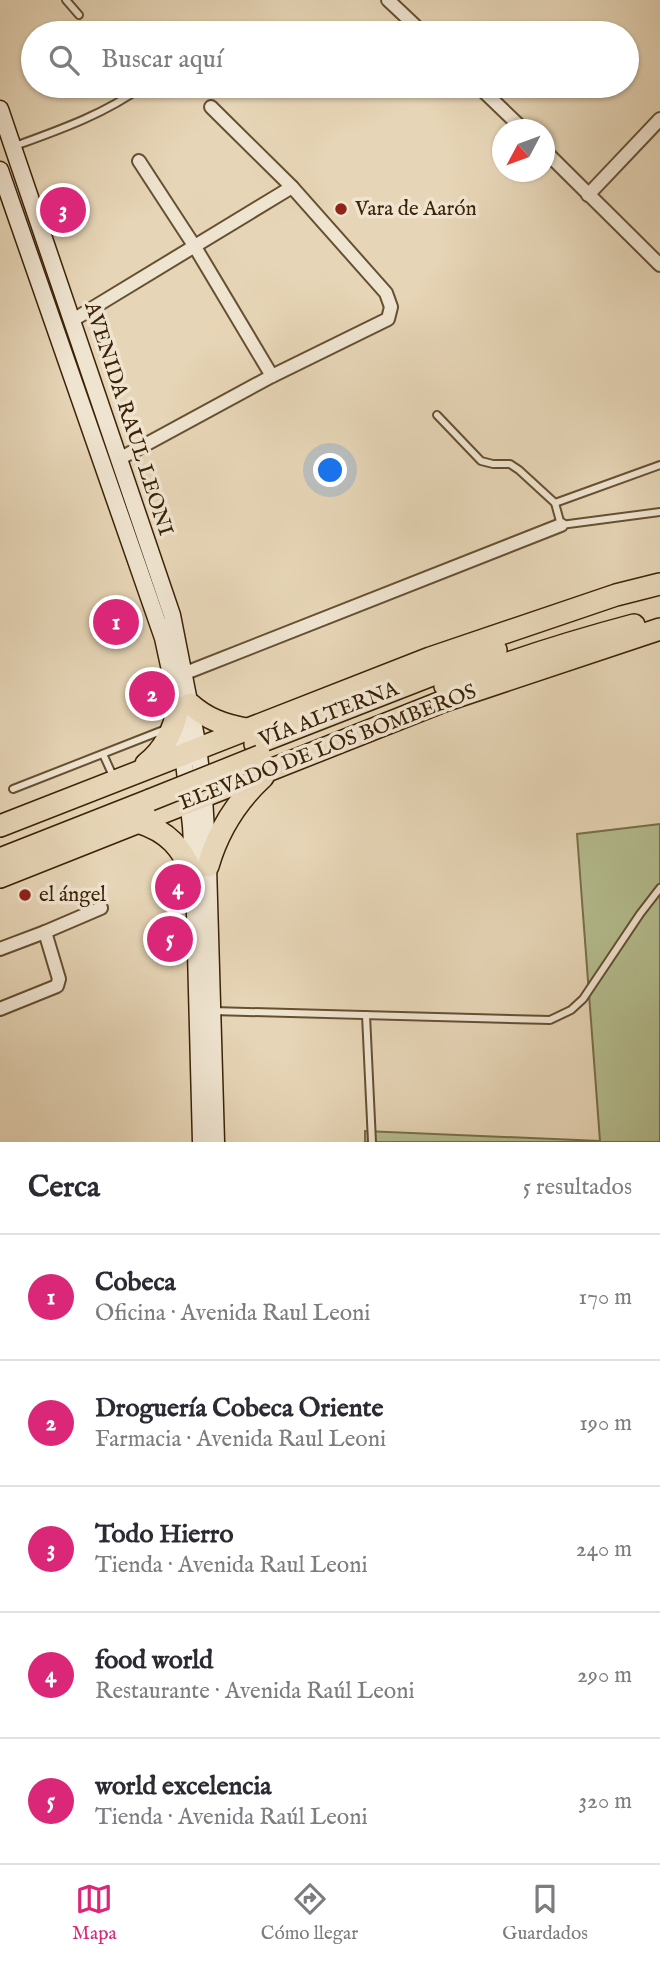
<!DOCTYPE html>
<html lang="es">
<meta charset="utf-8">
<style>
body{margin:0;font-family:"IM FELL English",serif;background:#f2f2f3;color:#2b2b33}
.compass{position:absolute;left:492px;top:119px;width:63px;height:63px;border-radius:50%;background:#fff;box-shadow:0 2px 5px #0004;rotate:229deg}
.you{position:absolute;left:331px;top:471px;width:24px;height:24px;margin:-18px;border:5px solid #fff;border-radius:50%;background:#1a73e8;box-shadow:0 0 0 10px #1a73e833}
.badge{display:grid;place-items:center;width:46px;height:46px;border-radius:50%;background:#db2777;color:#fff;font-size:23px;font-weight:700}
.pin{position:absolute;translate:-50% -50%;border:4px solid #fff;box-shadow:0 2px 7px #0006}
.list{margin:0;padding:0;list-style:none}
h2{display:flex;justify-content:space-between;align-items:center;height:91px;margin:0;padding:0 28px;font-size:30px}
h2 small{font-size:23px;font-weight:400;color:#7c7c81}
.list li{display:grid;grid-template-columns:46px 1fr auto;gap:21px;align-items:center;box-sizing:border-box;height:126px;padding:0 28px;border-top:2px solid #e1e1e2}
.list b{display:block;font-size:26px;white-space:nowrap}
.list p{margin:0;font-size:23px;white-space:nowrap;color:#7c7c81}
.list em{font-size:23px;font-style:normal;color:#7c7c81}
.icon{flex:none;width:38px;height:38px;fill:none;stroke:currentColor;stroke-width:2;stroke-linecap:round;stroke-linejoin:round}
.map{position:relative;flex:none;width:660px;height:1142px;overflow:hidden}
.search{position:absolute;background:#fff;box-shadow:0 2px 5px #0004;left:21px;right:21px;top:21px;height:77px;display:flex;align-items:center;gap:18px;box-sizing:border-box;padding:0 24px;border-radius:38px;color:#7c7c81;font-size:26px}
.sheet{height:721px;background:#fff}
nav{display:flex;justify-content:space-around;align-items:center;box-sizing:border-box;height:98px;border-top:2px solid #e1e1e2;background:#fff;font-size:19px;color:#7c7c81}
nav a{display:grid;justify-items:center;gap:4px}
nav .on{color:#db2777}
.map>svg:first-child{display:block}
.green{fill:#b4bd8f;stroke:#78704a;stroke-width:2}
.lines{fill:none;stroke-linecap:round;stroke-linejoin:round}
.lane-casing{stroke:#665032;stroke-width:10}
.street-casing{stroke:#665032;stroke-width:16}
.secondary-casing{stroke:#3c2306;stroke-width:19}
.highway-casing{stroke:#3c2306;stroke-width:24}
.lane{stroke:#efe4d0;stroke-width:6}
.street{stroke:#efe4d0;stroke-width:12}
.secondary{stroke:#efe4d0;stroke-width:16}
.highway{stroke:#e6d5b6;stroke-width:21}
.highway-bridge-casing{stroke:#3c2306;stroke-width:24;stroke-linecap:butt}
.highway-bridge{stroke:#e6d5b6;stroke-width:21}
.poi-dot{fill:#8f2418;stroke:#efe4d0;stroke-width:2.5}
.labels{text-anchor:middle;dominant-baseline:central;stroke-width:7;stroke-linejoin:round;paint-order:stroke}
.poi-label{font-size:21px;fill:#3c2306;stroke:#efe4d0;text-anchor:start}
.street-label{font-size:21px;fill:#3c2306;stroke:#efe4d0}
</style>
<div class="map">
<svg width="660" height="1142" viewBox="0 0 660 1142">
<rect width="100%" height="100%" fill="#e6d5b6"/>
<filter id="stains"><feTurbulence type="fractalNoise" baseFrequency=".00286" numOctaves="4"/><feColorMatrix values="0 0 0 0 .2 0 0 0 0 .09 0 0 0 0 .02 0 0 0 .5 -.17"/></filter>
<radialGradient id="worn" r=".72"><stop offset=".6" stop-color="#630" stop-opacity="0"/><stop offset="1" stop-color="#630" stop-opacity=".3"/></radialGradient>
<polygon class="green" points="660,824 660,1142 365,1142 365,1131 600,1141 577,834"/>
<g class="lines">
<g class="lane-casing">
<g id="lane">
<polyline points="66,0 79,15"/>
<path d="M15,146C59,130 105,114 143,86"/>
<polyline points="437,415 481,461 493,464 510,464 519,470 555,503 561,525 660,512"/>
<polyline points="555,503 660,465"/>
<polyline points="103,754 113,776"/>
<polyline points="13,789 166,729"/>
<polyline points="213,1011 550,1020 571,1010 583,999 640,914 660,888"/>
<polyline points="366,1015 372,1142"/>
</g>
</g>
<g class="street-casing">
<g id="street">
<polyline points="388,0 423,33"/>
<polyline points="478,86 524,130"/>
<polyline points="544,150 660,265"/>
<polyline points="139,161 195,247 272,376"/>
<polyline points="588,195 660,119"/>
<polyline points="73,320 292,187"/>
<polyline points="119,459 272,376 388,319 391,307 386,293 292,187 211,107"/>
<polyline points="183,674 561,525"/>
<polyline points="0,949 45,932 101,908"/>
<polyline points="0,1009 57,986 59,979 45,932"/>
</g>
</g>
<g class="secondary-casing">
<g id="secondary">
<polyline points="0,109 172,615 198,747 204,797 208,866 216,1142"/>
<polyline points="0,170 163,638 178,707 191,826 194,876 201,1142"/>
</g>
</g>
<g class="highway-casing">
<g id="highway">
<path d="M445,686C507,662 570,642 634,625"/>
<path d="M190,704C207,719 224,725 246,729"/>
<polyline points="255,744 496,650"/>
<path d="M146,764C165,749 174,730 178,707"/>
<path d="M138,822C169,832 181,847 194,876"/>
<polyline points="0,826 430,658 616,595 660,584"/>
<polyline points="0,859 150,800"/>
<path d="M208,866C218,831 236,802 263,777"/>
<polyline points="0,877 444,701 660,629"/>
</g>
</g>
<use href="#lane" class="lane"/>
<use href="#street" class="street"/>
<use href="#secondary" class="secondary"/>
<use href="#highway" class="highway"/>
<g class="highway-bridge-casing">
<polyline id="highway-bridge" points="150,800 260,756"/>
</g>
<use href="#highway-bridge" class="highway-bridge"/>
</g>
<g class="poi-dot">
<circle cx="341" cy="209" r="7"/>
<circle cx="25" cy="895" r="7"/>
</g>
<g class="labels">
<g class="poi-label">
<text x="355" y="209">Vara de Aarón</text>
<text x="39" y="895">el ángel</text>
</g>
<g class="street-label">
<text transform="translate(128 419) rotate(72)">AVENIDA RAUL LEONI</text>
<text transform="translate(329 715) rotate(-21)">VÍA ALTERNA</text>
<text transform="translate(328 748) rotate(-21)">ELEVADO DE LOS BOMBEROS</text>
</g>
</g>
<rect width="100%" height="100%" filter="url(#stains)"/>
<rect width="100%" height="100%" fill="url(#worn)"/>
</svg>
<svg class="compass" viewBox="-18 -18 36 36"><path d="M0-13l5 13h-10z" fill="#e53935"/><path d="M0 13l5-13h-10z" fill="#7c7c81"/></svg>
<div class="you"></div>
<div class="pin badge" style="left:116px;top:622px">1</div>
<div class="pin badge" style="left:152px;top:694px">2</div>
<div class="pin badge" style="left:63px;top:210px">3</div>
<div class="pin badge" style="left:178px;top:887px">4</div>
<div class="pin badge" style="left:170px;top:939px">5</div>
<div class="search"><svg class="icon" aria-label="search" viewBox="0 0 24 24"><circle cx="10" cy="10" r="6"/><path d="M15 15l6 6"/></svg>Buscar aquí</div>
</div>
<section class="sheet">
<h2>Cerca<small>5 resultados</small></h2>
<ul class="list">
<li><span class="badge">1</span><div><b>Cobeca</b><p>Oficina · Avenida Raul Leoni</p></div><em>170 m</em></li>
<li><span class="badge">2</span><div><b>Droguería Cobeca Oriente</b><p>Farmacia · Avenida Raul Leoni</p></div><em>190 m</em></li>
<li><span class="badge">3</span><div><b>Todo Hierro</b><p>Tienda · Avenida Raul Leoni</p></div><em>240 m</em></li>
<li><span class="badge">4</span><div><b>food world</b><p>Restaurante · Avenida Raúl Leoni</p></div><em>290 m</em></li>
<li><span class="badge">5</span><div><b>world excelencia</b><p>Tienda · Avenida Raúl Leoni</p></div><em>320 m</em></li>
</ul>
</section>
<nav>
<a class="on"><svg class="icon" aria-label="map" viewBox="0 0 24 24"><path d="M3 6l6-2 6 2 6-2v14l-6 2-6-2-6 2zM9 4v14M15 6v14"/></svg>Mapa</a>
<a><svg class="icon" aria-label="directions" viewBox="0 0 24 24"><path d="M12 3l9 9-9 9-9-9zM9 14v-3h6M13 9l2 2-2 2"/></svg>Cómo llegar</a>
<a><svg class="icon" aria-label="saved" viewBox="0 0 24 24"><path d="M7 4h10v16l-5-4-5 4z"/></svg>Guardados</a>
</nav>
